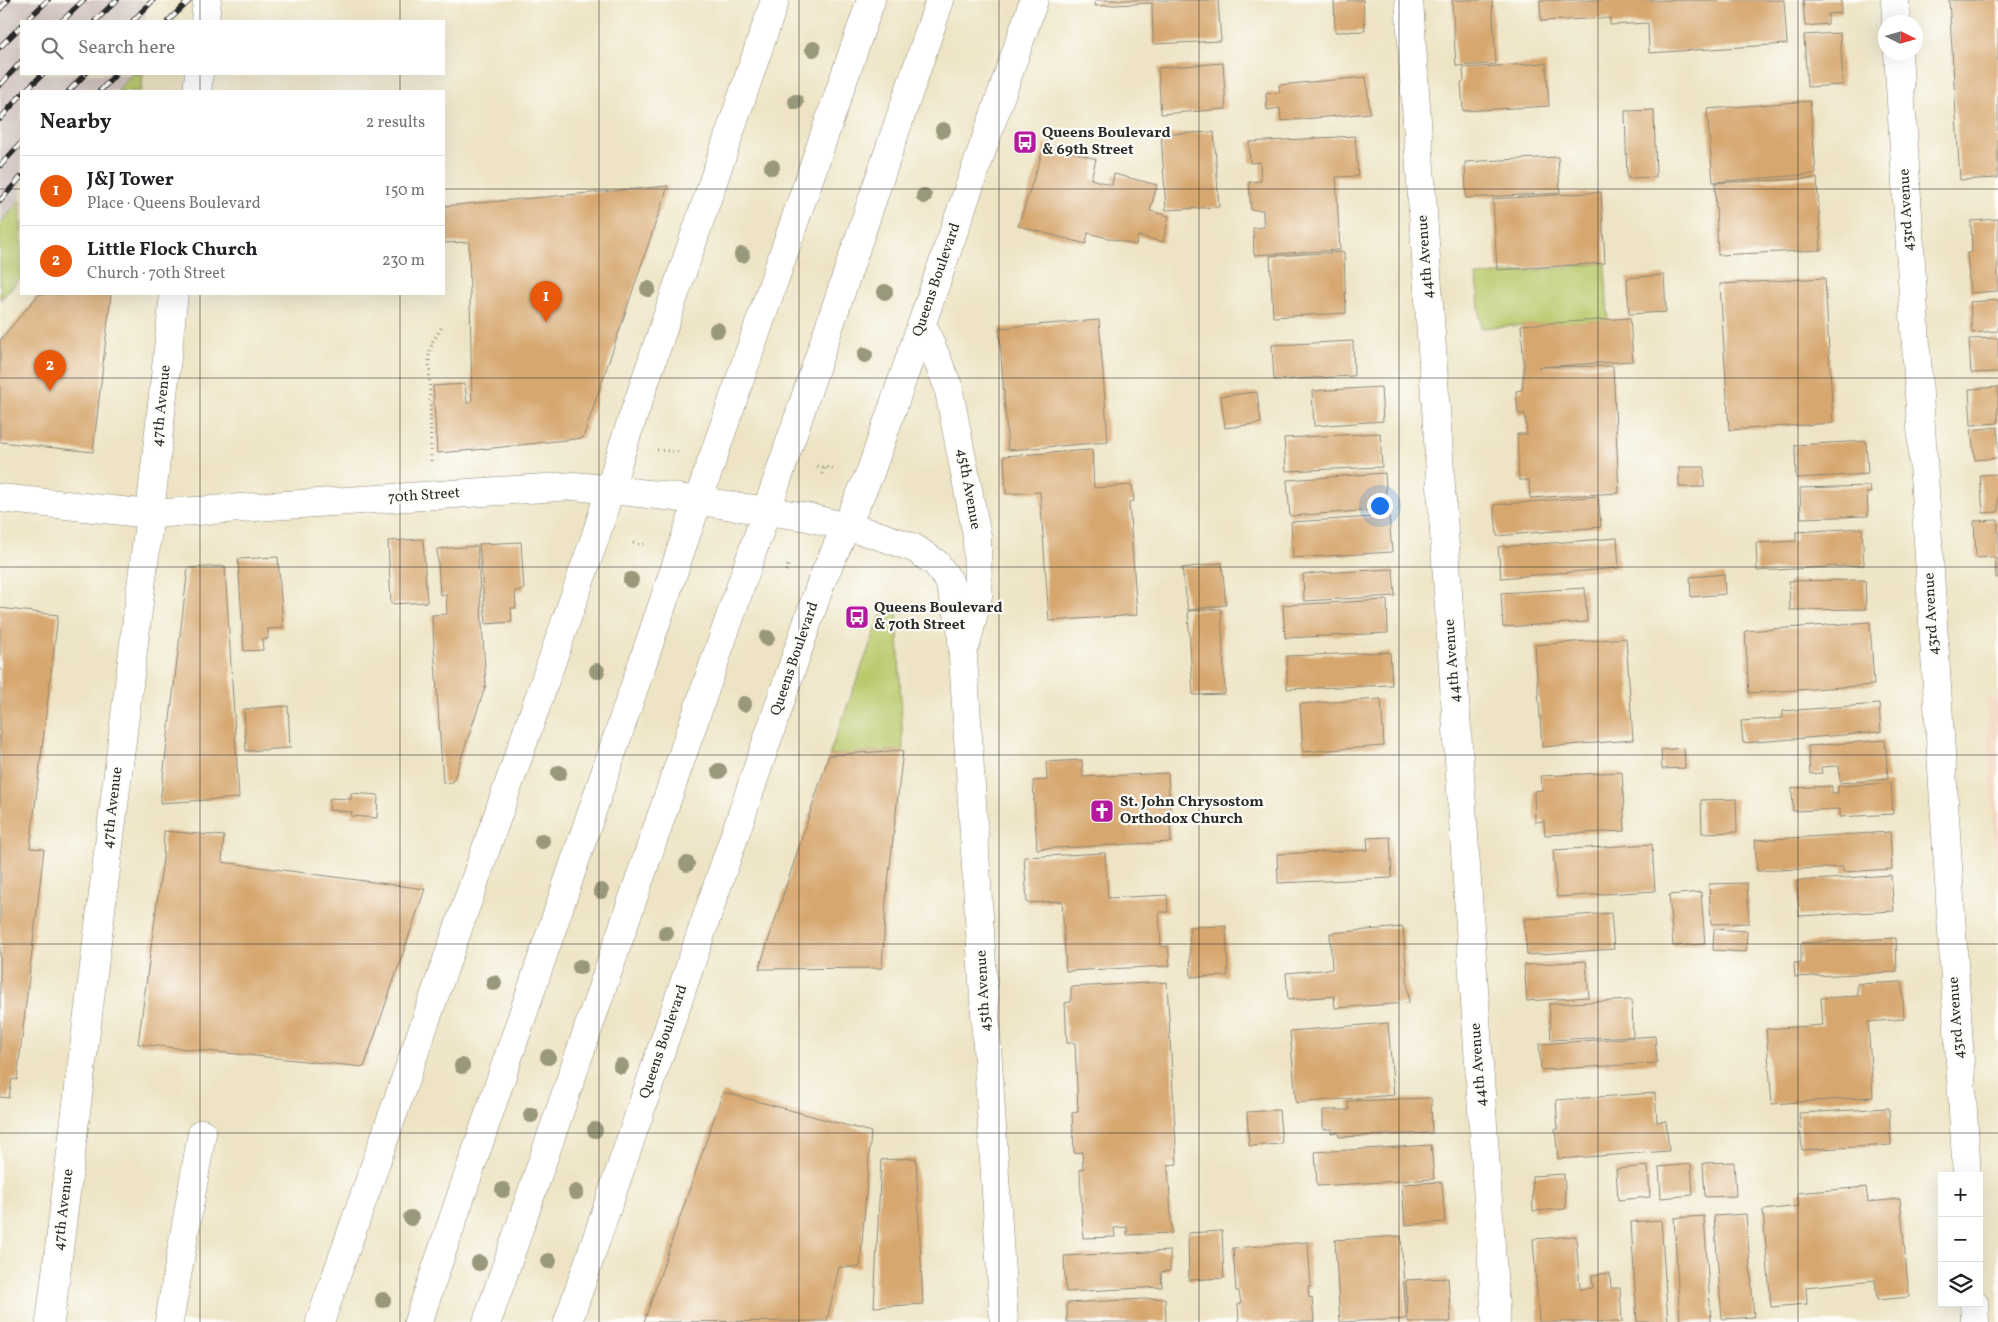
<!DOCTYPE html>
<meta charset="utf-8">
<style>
body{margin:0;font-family:Vollkorn,serif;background:#f6f6f6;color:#202124}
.controls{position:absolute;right:15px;bottom:15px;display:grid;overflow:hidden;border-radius:0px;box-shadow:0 5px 20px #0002}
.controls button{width:45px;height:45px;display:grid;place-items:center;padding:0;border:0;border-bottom:1px solid #e0e0e0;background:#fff;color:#202124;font:25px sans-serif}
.compass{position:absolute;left:1878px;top:15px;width:45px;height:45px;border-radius:50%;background:#fff;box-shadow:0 5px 20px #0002;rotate:95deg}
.you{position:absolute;left:1379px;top:505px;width:18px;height:18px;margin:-12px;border:4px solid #fff;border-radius:50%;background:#1a73e8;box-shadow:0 0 0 8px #1a73e833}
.badge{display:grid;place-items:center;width:32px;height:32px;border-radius:50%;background:#ea580c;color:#fff;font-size:16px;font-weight:700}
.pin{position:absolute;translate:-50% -41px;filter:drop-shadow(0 1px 2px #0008)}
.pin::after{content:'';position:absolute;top:26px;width:18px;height:15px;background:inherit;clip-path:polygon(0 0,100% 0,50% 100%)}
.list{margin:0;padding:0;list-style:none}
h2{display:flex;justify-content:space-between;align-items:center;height:65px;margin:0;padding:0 20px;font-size:21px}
h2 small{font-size:16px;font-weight:400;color:#757577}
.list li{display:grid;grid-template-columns:32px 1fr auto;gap:15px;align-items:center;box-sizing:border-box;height:70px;padding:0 20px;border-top:1px solid #e0e0e0}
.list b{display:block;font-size:19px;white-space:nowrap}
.list p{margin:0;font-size:16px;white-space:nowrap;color:#757577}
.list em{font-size:16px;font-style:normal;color:#757577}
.icon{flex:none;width:28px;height:28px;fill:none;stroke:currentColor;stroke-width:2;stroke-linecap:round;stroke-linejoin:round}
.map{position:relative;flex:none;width:1998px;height:1322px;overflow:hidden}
.search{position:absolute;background:#fff;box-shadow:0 5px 20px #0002;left:20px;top:20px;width:425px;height:55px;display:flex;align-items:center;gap:12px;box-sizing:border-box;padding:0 18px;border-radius:0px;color:#757577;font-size:19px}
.panel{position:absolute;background:#fff;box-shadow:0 5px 20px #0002;left:20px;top:90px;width:425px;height:205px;border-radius:0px}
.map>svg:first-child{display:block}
.built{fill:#f3d4bf}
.industrial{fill:#cfc0bb}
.green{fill:#bac96c;stroke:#727a4c}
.building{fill:#d7a770}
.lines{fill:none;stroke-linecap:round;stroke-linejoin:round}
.minor-casing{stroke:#8c8878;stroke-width:29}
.major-casing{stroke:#8c8878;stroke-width:29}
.path{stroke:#8c8878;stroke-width:3;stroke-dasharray:1 4;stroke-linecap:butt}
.minor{stroke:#fff;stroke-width:28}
.major{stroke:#fff;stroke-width:28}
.rail-casing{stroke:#2b2b2b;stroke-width:5.5}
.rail{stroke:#fdfcf7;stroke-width:4;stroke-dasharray:11;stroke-linecap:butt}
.tree{fill:#9a987b}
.grid{fill:none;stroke:#2b2b2b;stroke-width:1;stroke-opacity:0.55}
.labels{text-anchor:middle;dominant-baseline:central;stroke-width:4.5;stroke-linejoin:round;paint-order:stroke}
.poi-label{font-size:15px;font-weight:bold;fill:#2b2b2b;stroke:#fdfcf7;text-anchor:start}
.street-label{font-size:15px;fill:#2b2b2b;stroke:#fdfcf7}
</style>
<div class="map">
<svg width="1998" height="1322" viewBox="0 0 1998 1322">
<rect width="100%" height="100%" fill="#fdfcf7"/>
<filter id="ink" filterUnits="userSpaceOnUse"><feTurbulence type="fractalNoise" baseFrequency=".02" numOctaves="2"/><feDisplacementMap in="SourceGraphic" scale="10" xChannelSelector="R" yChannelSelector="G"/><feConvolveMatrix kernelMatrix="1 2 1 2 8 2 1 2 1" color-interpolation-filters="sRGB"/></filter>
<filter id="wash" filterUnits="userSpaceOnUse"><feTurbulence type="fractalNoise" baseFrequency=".0096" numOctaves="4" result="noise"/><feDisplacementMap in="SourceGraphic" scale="20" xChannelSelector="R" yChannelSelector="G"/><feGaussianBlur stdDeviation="1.12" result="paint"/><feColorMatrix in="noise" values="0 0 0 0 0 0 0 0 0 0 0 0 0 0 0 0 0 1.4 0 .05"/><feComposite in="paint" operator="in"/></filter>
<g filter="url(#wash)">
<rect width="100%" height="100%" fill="#eee4c5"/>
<polygon class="built" points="1998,697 1998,893 1986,698"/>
<polygon class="industrial" points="0,0 148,0 145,21 21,21 21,74 143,74 141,91 21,91 21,280 0,302"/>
<g class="green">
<polygon points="132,74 143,74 141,91 117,91"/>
<polygon points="21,200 21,278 0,299 0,224"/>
<polygon points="1605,263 1608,320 1481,328 1476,276"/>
<polygon points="885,604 897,607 903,750 829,755"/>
</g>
<g id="blocks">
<g class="building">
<polygon points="1096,0 1218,0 1221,41 1153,44 1152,3 1095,6"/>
<polygon points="1334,0 1363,0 1365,31 1335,32"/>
<polygon points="1452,0 1492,0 1496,64 1456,66"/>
<polygon points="1540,0 1784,0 1787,44 1649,53 1648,23 1610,25 1610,18 1541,21"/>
<polygon points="1803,0 1841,0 1841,13 1828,14 1828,24 1805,26"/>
<polygon points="1949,0 1998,0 1998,178 1960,180"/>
<polygon points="1840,33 1843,85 1807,87 1804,35"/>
<polygon points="1223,63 1226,109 1161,114 1158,68"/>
<polygon points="1546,63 1549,106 1463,111 1461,82 1464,81 1463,68"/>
<polygon points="1366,77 1370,113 1281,121 1280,108 1267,110 1266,93 1280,92 1279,85"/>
<polygon points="1810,101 1816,174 1713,182 1707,109"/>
<polygon points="1654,110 1656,177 1627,178 1625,111"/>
<polygon points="1214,132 1219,207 1166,210 1161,134"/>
<polygon points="1355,136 1358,176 1336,177 1340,250 1254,255 1253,228 1264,227 1263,217 1263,210 1251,210 1249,182 1261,181 1260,162 1250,163 1249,142"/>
<polygon points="1045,144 1096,159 1091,179 1112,185 1114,174 1157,185 1150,211 1169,216 1163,242 1138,236 1136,245 1088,233 1086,244 1018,226"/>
<polygon points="1558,157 1560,193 1466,198 1465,162"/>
<polygon points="1817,178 1821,250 1718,255 1715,183"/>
<polygon points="668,186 583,438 475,450 437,453 433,386 465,384 467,403 472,402 469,242 444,243 444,206"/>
<polygon points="1601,192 1605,263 1497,270 1493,199"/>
<polygon points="1998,219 1998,291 1970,293 1967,253 1972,252 1971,221"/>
<polygon points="1344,252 1346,313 1273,317 1270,256"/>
<polygon points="1664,275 1666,312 1629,314 1627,278"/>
<polygon points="1825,278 1833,423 1729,430 1720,284"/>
<polygon points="39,294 111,294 93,452 0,442 0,340"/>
<polygon points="1998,300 1998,331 1972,333 1970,302"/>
<polygon points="1630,318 1633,361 1538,367 1613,366 1619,493 1530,498 1529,480 1519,480 1517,434 1527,434 1525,414 1518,414 1516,391 1522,390 1524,368 1521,325"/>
<polygon points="1099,320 1108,442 1008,450 999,328"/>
<polygon points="1998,338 1998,372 1971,373 1969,339"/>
<polygon points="1353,341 1354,376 1274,380 1272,345"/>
<polygon points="1381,387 1383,421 1314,426 1312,391"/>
<polygon points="1998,387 1998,423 1971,425 1969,389"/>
<polygon points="1257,392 1261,423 1225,428 1221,396"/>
<polygon points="1998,427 1998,458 1975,460 1971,430"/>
<polygon points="1380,433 1382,467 1286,471 1284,438"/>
<polygon points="1866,441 1868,474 1796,478 1795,445"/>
<polygon points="1092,450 1094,488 1132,485 1134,501 1129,502 1137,615 1049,621 1040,492 1006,494 1004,456"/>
<rect x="1679" y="467" width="25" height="20"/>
<polygon points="1385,473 1387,509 1290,516 1287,480"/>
<polygon points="1998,474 1998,512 1983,513 1980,475"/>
<polygon points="1870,486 1871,493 1867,492 1868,516 1801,518 1800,488"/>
<polygon points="1598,496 1601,527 1497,536 1494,505"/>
<polygon points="1389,516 1392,552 1293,558 1291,522"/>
<polygon points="1998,520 1998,578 1996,578 1995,557 1976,558 1974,521"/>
<polygon points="1862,528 1864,565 1757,571 1756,543 1796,541 1796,532"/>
<polygon points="1617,538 1619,568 1501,578 1498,547"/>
<polygon points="423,539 427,602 391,604 388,541"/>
<polygon points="521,542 524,590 515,591 516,608 511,608 512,622 486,624 479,544"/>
<polygon points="477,546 486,685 453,782 443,783 432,615 447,614 446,594 440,595 437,549"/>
<polygon points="278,557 283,628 268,629 268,639 262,639 263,650 244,651 238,559"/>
<polygon points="1222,563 1226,605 1188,610 1182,568"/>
<polygon points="225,566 239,798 160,803 188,568"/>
<polygon points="1393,569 1395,596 1304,601 1303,574"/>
<polygon points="1724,574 1725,594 1691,597 1690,577"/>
<polygon points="1865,580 1866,609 1790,610 1789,581"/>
<polygon points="1585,588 1587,622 1503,627 1501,593"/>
<polygon points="1387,600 1388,633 1285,638 1283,605"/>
<polygon points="0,608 58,615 30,848 44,849 17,1080 12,1079 9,1098 0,1097"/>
<polygon points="1221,609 1225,694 1193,695 1188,611"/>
<polygon points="1870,622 1874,685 1749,693 1745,631"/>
<polygon points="1626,638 1633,740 1542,747 1535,645"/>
<polygon points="1390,652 1392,685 1287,689 1287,656"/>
<polygon points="1381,699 1384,746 1303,752 1300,704"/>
<polygon points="1879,704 1881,732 1743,743 1741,721 1783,718 1783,711"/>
<polygon points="288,706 290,748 246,751 244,709"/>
<polygon points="1885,740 1888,779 1840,783 1839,766 1821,767 1822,773 1810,774 1808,746"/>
<polygon points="1684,748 1685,768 1662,769 1661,750"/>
<polygon points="903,750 886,901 882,968 759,969 829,755"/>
<polygon points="1082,760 1083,777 1168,773 1171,842 1037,849 1033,781 1047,780 1046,762"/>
<polygon points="1622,772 1625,831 1545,835 1544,821 1535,822 1534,791 1542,790 1541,776"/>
<polygon points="1891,783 1893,814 1840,817 1840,809 1793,811 1792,788 1832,786 1832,793 1838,793 1838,786"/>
<polygon points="351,793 378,795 377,818 351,816 352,812 329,810 330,798 351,799"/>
<polygon points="1736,799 1737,832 1702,833 1701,800"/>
<polygon points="164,831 224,836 222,862 425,889 364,1067 138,1044 163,858"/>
<polygon points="1890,832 1892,869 1843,872 1843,867 1757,871 1755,840"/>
<polygon points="1390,837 1392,878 1278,883 1277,854 1368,850 1367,838"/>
<polygon points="1652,844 1655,891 1557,897 1553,850"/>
<polygon points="1105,853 1108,898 1167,895 1168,912 1159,912 1161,947 1168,946 1170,966 1066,971 1062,901 1027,903 1024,857"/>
<polygon points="1891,875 1894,911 1799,916 1797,881"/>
<polygon points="1747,883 1749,923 1711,924 1709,884"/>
<polygon points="1701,892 1705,944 1673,946 1669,895"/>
<polygon points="1611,913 1614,949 1527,955 1524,919"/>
<polygon points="1226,926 1228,976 1191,977 1189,927"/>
<polygon points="1403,927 1409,1003 1335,1008 1334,996 1288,1000 1286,973 1332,969 1330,933"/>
<polygon points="1714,929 1747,931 1746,952 1713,950"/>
<polygon points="1896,938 1897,972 1795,977 1794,963 1801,963 1801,943"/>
<polygon points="1586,961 1589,997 1527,1001 1524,965"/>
<polygon points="1167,982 1177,1164 1168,1165 1172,1233 1127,1235 1127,1227 1114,1228 1115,1237 1083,1238 1080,1169 1083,1169 1082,1152 1074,1153 1072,1113 1078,1112 1075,1043 1067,1043 1065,1003 1071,1002 1071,987"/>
<polygon points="1902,982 1904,1019 1868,1022 1873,1097 1772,1104 1766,1029 1823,1025 1821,998 1858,996 1857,984"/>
<polygon points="1632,1000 1633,1036 1551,1040 1549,1004"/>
<polygon points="1388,1023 1394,1095 1296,1103 1290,1031"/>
<polygon points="1655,1036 1657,1063 1541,1070 1539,1044"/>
<polygon points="723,1092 871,1132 860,1267 839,1267 827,1321 644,1322"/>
<polygon points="1655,1093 1657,1122 1666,1121 1669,1151 1558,1159 1555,1129 1558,1129 1556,1100"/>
<polygon points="1431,1098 1432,1133 1339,1137 1338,1132 1331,1133 1332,1129 1323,1129 1323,1110 1349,1110 1348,1101"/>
<polygon points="1889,1108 1891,1145 1802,1150 1799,1113"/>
<polygon points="1279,1110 1282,1144 1249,1146 1247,1112"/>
<polygon points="1431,1145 1434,1179 1317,1186 1315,1152"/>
<polygon points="916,1158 923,1304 874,1307 881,1160"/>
<polygon points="1734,1162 1736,1196 1705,1197 1703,1163"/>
<polygon points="1691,1164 1693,1195 1661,1198 1659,1167"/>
<polygon points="1648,1166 1650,1197 1618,1200 1616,1169"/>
<polygon points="1564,1174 1566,1209 1533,1211 1532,1176"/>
<polygon points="1442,1182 1445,1222 1405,1225 1402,1184"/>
<polygon points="1866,1187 1868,1202 1900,1199 1909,1297 1877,1300 1875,1280 1806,1287 1807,1304 1771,1307 1763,1210 1799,1206 1797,1193"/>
<polygon points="1746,1214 1754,1317 1722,1319 1714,1216"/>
<polygon points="1704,1216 1711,1321 1680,1322 1674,1218"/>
<polygon points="1661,1220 1668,1322 1637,1322 1631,1222"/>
<polygon points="1222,1231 1224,1278 1189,1280 1188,1233"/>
<polygon points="1401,1236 1406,1319 1340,1322 1335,1240"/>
<polygon points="1576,1236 1580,1289 1593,1288 1592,1275 1610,1273 1611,1288 1620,1288 1622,1322 1539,1322 1533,1239"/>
<polygon points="1308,1242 1311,1287 1308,1287 1309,1298 1312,1297 1314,1322 1239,1322 1238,1304 1241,1304 1239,1291 1236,1291 1233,1248"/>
<polygon points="1170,1251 1170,1271 1161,1272 1162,1287 1066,1292 1064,1256"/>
<polygon points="1448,1278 1451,1322 1408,1322 1406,1280"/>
<polygon points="1165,1298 1166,1322 1067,1322 1067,1303"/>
</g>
</g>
</g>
<g filter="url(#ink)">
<use href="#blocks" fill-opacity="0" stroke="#8c8878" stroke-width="1"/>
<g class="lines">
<g class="minor-casing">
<g id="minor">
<polyline points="1409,0 1496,1322"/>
<polyline points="1895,0 1896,22"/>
<polyline points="205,21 207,0"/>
<polyline points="1898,52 1967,1176"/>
<polyline points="197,91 199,74"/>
<polyline points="922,323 948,386 977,536 978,596 967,641"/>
<polyline points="0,498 150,514 575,486 666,496 807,517 874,534 914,548 936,563 949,581 961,624 1004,1322"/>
<polyline points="1974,1303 1975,1322"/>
<polyline points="50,1322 150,514 174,294"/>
<polyline points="169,1322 202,1133"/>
<polyline points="320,1322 596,535 623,446 775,0"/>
<polyline points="568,1322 822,580 870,473 1034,0"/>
</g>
</g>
<g class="major-casing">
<g id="major">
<polyline points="418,1322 681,550 871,0"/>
<polyline points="487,1322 783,463 940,0"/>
</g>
</g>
<g class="path">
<polyline points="657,450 680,452"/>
<polyline points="431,461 429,354 433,341 442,327"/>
<polyline points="817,466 835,469"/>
<polyline points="822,474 825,467"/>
<polyline points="633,543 647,545"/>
<polyline points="786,571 789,562"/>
</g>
<use href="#minor" class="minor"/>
<use href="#major" class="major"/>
<g class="rail-casing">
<g id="rail">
<polyline points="0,9 8,0"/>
<polyline points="26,21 48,0"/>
<polyline points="62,21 84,0"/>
<polyline points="95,21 117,0"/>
<polyline points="133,21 153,0"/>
<polyline points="168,21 190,0"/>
<polyline points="0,47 21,26"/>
<polyline points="0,85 21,62"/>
<polyline points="25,91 43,74"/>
<polyline points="69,91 85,74"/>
<polyline points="100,91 116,74"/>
<polyline points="0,119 21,95"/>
<polyline points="0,166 21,143"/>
<polyline points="0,201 21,177"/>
</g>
</g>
<use href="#rail" class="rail"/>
</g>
<g class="tree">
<circle cx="813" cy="49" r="8"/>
<circle cx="796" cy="102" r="8"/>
<circle cx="943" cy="130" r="8"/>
<circle cx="772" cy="167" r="8"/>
<circle cx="924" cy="196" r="8"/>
<circle cx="742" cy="255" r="8"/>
<circle cx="648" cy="289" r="8"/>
<circle cx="885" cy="292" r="8"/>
<circle cx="717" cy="330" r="8"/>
<circle cx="865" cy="355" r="8"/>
<circle cx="631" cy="580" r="8"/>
<circle cx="767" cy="638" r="8"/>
<circle cx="597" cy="671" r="8"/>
<circle cx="744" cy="704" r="8"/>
<circle cx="719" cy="771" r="8"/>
<circle cx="559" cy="773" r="8"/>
<circle cx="542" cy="841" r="8"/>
<circle cx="687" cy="864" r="8"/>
<circle cx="601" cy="891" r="8"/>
<circle cx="666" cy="933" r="8"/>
<circle cx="580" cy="967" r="8"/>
<circle cx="494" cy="983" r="8"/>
<circle cx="548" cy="1057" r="8"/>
<circle cx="462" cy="1066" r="8"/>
<circle cx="621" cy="1066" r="8"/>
<circle cx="531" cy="1115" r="8"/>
<circle cx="595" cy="1130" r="8"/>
<circle cx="503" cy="1190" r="8"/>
<circle cx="576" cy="1192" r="8"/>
<circle cx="411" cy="1218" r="8"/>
<circle cx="549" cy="1261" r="8"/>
<circle cx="479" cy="1263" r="8"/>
<circle cx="383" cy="1300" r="8"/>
</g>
</g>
<path class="grid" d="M200,0V21M400,0V21M599,0V1322M799,0V1322M999,0V1322M1199,0V1322M1399,0V1322M1598,0V1322M1798,0V1322M200,74V91M400,74V91M0,189H21M444,189H1998M200,294V1322M400,294V1322M0,378H1998M0,567H1998M0,755H1998M0,944H1998M0,1133H1998"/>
<defs>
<g id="bus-square" transform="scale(1.25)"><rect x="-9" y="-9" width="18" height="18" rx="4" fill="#b5179e" stroke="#fdfcf7"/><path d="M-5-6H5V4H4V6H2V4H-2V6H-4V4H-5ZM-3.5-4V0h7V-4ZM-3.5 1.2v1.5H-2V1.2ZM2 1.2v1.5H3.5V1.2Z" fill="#fff"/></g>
<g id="church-square" transform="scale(1.25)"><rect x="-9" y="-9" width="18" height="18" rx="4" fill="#b5179e" stroke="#fdfcf7"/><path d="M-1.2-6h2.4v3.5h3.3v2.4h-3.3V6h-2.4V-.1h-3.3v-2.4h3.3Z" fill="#fff"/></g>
</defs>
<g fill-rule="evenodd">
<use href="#bus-square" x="1025" y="142"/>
<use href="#bus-square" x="857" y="617"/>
<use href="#church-square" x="1102" y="811"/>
</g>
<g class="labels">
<g class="poi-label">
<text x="1042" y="133">Queens Boulevard<tspan x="1042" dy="17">&amp; 69th Street</tspan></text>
<text x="874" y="608">Queens Boulevard<tspan x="874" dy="17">&amp; 70th Street</tspan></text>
<text x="1120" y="802">St. John Chrysostom<tspan x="1120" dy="17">Orthodox Church</tspan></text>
</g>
<g class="street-label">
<text transform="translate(1907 210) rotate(-93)">43rd Avenue</text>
<text transform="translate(1426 257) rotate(-94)">44th Avenue</text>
<text transform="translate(937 280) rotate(-71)">Queens Boulevard</text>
<text transform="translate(162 406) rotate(-84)">47th Avenue</text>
<text transform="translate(968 489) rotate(80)">45th Avenue</text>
<text transform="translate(424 496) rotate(-4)">70th Street</text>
<text transform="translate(1932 614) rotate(-93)">43rd Avenue</text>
<text transform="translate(795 659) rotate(-71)">Queens Boulevard</text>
<text transform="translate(1453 661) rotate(-94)">44th Avenue</text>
<text transform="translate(113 808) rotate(-83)">47th Avenue</text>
<text transform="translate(984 991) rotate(-93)">45th Avenue</text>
<text transform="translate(1957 1018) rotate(-94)">43rd Avenue</text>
<text transform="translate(664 1042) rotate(-71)">Queens Boulevard</text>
<text transform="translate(1479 1065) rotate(-94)">44th Avenue</text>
<text transform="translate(64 1210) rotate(-83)">47th Avenue</text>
</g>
</g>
</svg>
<div class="controls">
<button>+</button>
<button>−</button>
<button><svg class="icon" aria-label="layers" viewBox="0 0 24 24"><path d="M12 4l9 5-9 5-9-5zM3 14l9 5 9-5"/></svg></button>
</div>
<svg class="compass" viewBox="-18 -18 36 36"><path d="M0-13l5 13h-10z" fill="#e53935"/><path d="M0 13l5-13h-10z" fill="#757577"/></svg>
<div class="you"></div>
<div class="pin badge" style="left:546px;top:322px">1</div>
<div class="pin badge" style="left:50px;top:391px">2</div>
<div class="search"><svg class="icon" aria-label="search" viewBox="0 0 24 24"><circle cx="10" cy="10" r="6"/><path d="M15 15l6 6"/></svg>Search here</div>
<section class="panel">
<h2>Nearby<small>2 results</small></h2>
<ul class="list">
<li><span class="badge">1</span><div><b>J&amp;J Tower</b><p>Place · Queens Boulevard</p></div><em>150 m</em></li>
<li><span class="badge">2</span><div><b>Little Flock Church</b><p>Church · 70th Street</p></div><em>230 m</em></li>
</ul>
</section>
</div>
